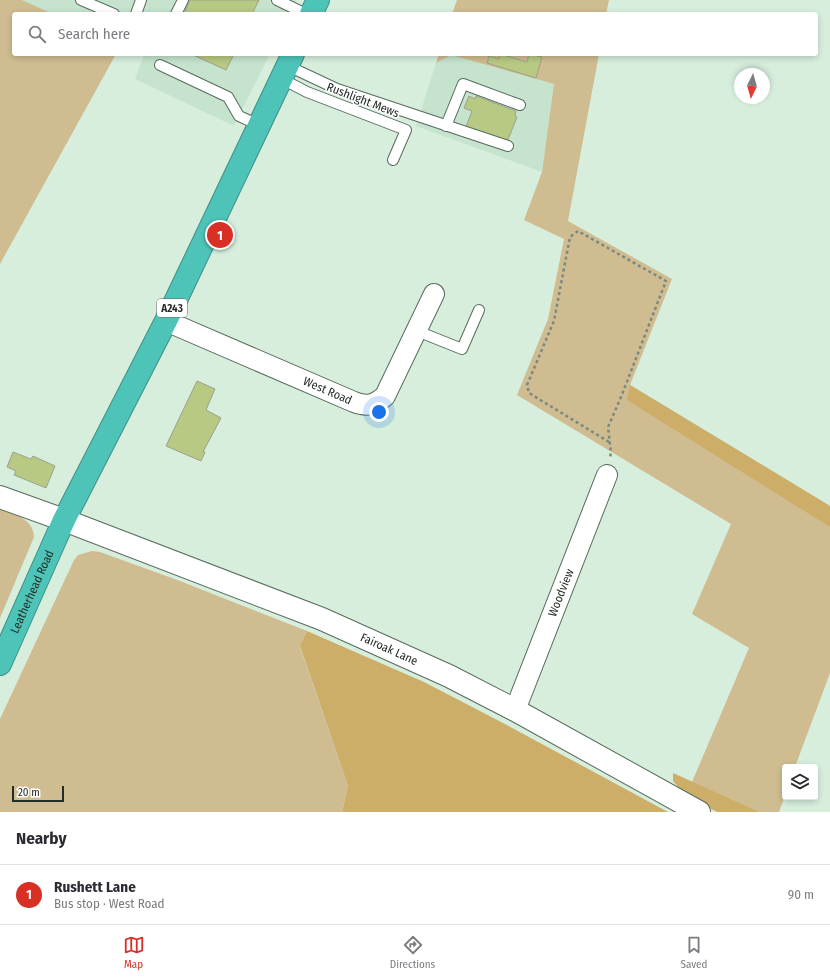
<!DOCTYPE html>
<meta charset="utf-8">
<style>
body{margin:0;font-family:"Fira Sans Condensed",sans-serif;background:#f2f2f3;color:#2b2b33}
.controls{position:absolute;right:12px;bottom:12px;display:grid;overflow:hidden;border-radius:4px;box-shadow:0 2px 6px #0003}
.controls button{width:36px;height:36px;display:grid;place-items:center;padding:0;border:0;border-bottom:1px solid #e1e1e2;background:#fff;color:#2b2b33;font:20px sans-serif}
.compass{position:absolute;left:734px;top:68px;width:36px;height:36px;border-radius:50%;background:#fff;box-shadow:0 2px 6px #0003;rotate:185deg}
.scale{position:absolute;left:12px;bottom:10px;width:52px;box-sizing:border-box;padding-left:4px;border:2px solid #242c26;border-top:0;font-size:11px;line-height:14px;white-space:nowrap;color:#242c26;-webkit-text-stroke:3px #fff;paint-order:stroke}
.you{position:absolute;left:379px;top:412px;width:14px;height:14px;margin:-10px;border:3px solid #fff;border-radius:50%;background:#1a73e8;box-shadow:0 0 0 6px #1a73e833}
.badge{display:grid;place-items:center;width:26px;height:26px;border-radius:50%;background:#d93025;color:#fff;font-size:13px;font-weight:700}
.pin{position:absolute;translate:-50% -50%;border:2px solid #fff;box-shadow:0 1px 4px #0006}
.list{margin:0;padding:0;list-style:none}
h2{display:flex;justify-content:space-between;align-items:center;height:52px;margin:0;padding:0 16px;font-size:17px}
h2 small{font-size:13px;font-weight:400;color:#7c7c81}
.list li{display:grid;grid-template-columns:26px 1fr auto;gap:12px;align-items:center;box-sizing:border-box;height:60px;padding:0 16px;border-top:1px solid #e1e1e2}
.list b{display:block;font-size:15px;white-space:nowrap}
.list p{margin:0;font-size:13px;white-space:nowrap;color:#7c7c81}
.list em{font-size:13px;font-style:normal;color:#7c7c81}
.icon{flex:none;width:22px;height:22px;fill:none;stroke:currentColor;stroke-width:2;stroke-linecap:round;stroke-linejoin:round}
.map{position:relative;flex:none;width:830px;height:812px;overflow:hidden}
.search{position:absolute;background:#fff;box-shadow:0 2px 6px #0003;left:12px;right:12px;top:12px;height:44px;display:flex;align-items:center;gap:10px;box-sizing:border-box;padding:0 14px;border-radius:4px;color:#7c7c81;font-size:15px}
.sheet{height:112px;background:#fff}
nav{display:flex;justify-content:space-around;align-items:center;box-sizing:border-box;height:56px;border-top:1px solid #e1e1e2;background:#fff;font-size:11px;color:#7c7c81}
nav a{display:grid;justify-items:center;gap:2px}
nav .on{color:#d93025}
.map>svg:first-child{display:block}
.built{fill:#c5e3cd}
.green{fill:#cfbc91}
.forest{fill:#ccae68}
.building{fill:#b7c982;stroke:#9ca28b}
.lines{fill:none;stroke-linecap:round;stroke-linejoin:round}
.lane-casing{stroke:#576b5c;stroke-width:12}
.street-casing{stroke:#576b5c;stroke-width:22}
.secondary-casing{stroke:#576b5c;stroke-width:24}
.highway-casing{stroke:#3f8f85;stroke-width:24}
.path{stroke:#7a897e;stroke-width:2.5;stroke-dasharray:3 3;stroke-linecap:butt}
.lane{stroke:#fff;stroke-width:10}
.street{stroke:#fff;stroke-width:20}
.secondary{stroke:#fff;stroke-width:22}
.highway{stroke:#4ec4b8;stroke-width:22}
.labels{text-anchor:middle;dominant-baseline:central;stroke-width:3;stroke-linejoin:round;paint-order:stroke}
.shield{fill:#fff;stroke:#666b67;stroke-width:1}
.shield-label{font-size:11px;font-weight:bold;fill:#242c26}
.street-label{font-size:12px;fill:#242c26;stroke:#fff}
</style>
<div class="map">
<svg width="830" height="812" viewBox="0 0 830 812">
<rect width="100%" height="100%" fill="#d7eedd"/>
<g class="built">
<polygon points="22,0 297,0 290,14 53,14"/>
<polygon points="143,54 270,54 234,126 135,79 144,55"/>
<polygon points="451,55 554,84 542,172 416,126 436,63"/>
</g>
<g class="green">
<polygon points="0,0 22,0 53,14 14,14 14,54 116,54 0,264"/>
<polygon points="457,0 609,0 606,14 452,14"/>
<polygon points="439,54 599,54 568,221 672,279 630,385 830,506 830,673 795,767 785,767 785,796 779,812 760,812 692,782 749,648 692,614 731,524 517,395 548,319 564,239 524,220 542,172 554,84 451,55 436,63"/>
<path d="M0,509C15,515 33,518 34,537L0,618Z"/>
<polygon points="92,551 100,552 180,581 307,631 300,647 348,786 342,812 0,812 0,719 74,560 78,555"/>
</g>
<g class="forest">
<polygon points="630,385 830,506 830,527 627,400"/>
<polygon points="307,631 424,682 503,723 668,812 342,812 348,786 300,646"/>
<polygon points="673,773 760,812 717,812 684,794 673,781"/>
</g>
<g class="building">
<polygon points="190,0 259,0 252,14 184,14"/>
<polygon points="191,54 234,54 226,70"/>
<polygon points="500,54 527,62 529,54 542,57 536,78 487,63 489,56 499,59"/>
<polygon points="469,96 475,99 476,96 516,111 515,116 517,117 507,142 466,127 472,111 464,108"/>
<polygon points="197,381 215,389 206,410 221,418 203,452 205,452 201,461 166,446"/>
<polygon points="13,452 31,459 33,456 55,466 46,488 14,475 16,471 7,467"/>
</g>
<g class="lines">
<g class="lane-casing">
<g id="lane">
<polyline points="81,0 114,14"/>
<polyline points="277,0 306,14"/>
<polyline points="136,14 141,0"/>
<polyline points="176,14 183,0"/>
<polyline points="160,65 228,97 239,116 259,125"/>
<polyline points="288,66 337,89 508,146"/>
<polyline points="282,79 307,92 406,130 393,160"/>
<polyline points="446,126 463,84 520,105"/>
<polyline points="417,331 462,349 479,310"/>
</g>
</g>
<g class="street-casing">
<g id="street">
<path id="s1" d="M166,321L354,402C367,407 375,405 385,396L434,294"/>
<path id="s2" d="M515,710L607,475"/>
</g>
</g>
<g class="secondary-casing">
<g id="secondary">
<path id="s3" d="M0,497L64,520L322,619L449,676L515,710L699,812"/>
</g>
</g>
<g class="highway-casing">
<g id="highway">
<polyline points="311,14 318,0"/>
<path id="s4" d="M0,664L64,520L166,321L293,54"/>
</g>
</g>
<polyline class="path" points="609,442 529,393 527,385 554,321 570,237 578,231 666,281 621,397 608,427 611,453 610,457"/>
<use href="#lane" class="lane"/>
<use href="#street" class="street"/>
<use href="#secondary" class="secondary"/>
<use href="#highway" class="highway"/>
</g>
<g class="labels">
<rect class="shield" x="157" y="299" width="30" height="18" rx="3"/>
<g class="shield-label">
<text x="172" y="308">A243</text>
</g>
<g class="street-label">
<text transform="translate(363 100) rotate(21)">Rushlight Mews</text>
<text stroke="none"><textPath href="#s1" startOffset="176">West Road</textPath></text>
<text stroke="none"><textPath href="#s4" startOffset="79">Leatherhead Road</textPath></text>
<text stroke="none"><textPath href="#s2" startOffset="126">Woodview</textPath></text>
<text stroke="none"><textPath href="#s3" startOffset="418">Fairoak Lane</textPath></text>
</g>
</g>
</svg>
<div class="controls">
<button><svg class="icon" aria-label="layers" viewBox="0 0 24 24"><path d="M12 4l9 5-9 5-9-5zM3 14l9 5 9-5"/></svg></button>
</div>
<svg class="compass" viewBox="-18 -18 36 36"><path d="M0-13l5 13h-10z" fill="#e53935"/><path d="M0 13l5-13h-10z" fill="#7c7c81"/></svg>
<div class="scale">20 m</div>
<div class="you"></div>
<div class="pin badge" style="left:220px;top:235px">1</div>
<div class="search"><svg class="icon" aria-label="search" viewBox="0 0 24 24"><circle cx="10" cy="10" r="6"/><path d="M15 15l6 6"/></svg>Search here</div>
</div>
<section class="sheet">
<h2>Nearby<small></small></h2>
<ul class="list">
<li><span class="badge">1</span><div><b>Rushett Lane</b><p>Bus stop · West Road</p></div><em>90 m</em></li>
</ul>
</section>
<nav>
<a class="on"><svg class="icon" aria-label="map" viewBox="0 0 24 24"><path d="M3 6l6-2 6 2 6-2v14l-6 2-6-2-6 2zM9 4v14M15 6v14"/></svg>Map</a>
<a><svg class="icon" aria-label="directions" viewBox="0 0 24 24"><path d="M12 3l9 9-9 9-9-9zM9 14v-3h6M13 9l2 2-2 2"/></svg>Directions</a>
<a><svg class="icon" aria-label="saved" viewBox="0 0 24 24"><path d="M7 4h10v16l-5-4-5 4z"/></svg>Saved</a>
</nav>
